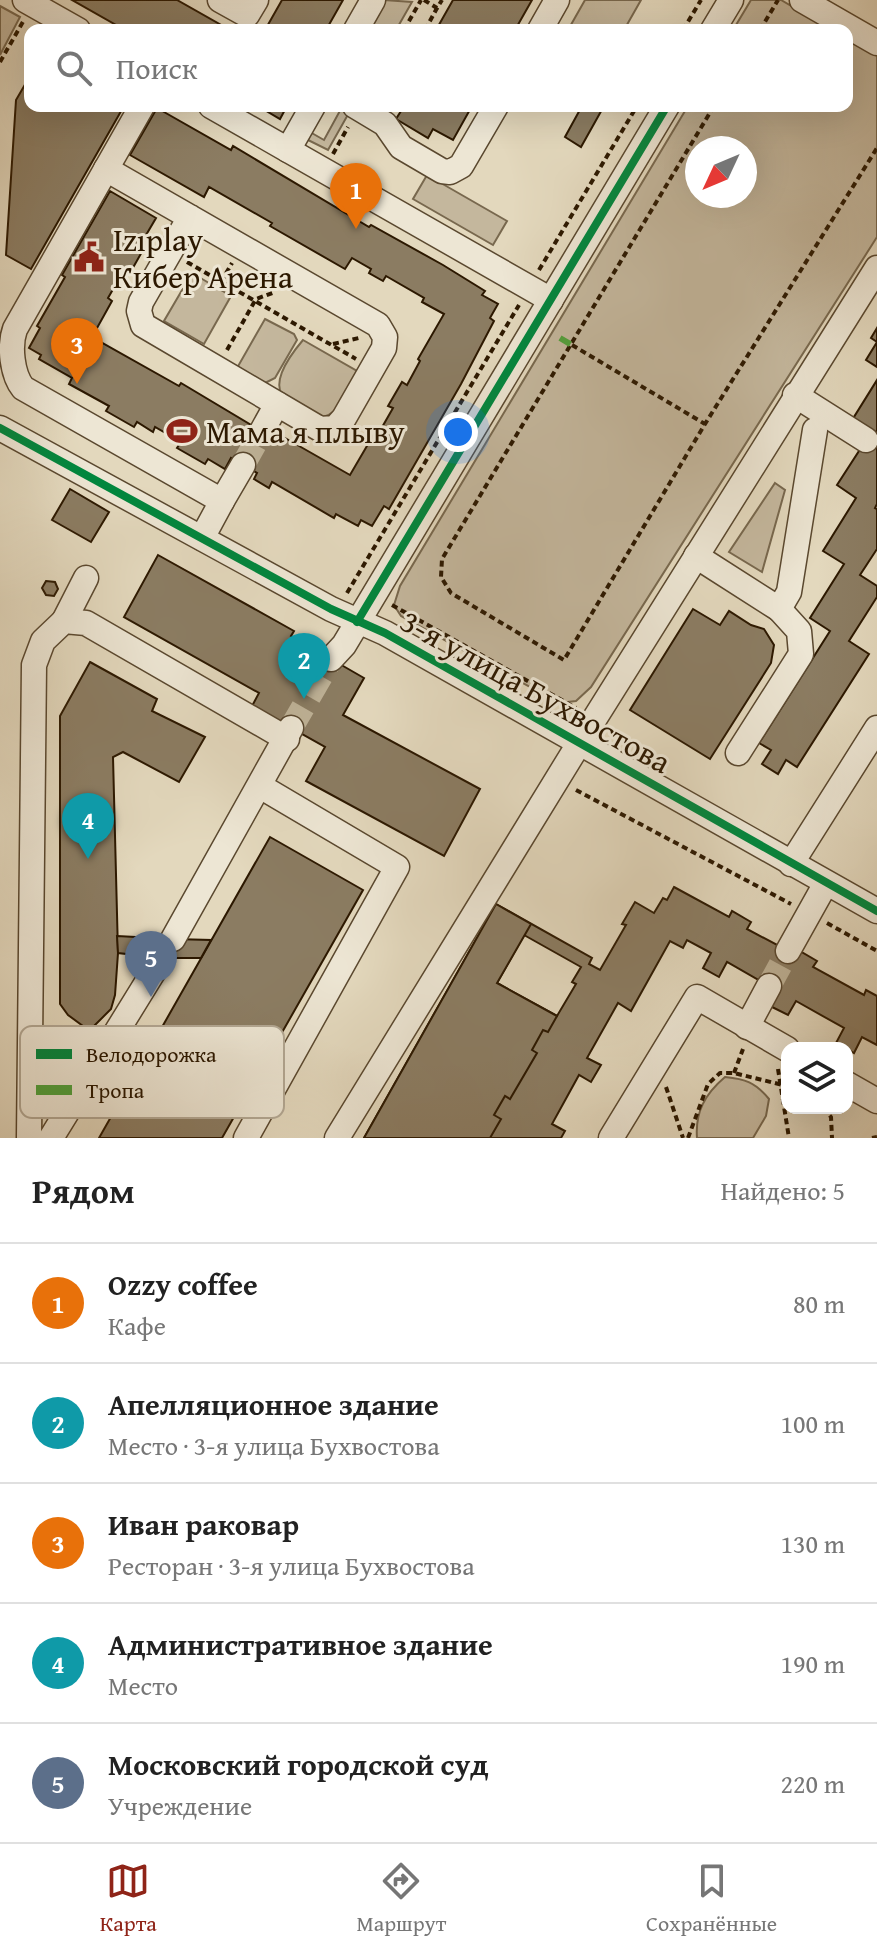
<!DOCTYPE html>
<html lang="ru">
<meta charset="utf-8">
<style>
body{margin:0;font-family:"Gentium Book Plus",serif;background:#f2f2f2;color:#222}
.controls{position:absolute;right:24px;bottom:24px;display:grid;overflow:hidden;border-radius:16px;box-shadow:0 8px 32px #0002}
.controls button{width:72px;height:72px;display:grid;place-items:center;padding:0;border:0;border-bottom:2px solid #e0e0e0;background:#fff;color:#222;font:40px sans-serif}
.compass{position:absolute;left:685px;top:136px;width:72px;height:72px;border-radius:50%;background:#fff;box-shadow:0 8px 32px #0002;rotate:226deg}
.you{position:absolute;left:458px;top:432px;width:28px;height:28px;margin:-20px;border:6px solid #fff;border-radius:50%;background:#1a73e8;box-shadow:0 0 0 12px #1a73e833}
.badge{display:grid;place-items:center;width:52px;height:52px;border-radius:50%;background:#8f2418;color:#fff;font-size:26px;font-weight:700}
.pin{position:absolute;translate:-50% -66px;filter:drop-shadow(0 2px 4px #0008)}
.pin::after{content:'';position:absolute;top:42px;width:28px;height:24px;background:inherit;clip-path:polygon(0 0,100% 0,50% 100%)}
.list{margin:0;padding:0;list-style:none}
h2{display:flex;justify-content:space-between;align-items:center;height:104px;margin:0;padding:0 32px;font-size:34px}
h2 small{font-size:26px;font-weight:400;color:#767676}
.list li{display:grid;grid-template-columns:52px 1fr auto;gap:24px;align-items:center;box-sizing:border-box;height:120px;padding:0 32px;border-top:2px solid #e0e0e0}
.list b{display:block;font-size:30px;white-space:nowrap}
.list p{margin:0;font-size:26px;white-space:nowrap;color:#767676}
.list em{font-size:26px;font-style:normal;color:#767676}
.icon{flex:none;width:44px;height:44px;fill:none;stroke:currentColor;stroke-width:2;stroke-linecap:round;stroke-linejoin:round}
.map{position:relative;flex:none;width:877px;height:1138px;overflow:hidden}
.search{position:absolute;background:#fff;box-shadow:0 8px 32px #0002;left:24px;right:24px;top:24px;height:88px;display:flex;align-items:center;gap:20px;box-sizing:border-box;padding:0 28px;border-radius:16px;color:#767676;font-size:30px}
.sheet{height:704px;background:#fff}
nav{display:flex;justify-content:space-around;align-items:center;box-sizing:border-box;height:112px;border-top:2px solid #e0e0e0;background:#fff;font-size:22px;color:#767676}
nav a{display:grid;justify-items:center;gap:4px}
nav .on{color:#8f2418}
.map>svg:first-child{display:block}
.green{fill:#c4b79d;stroke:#78684e;stroke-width:2;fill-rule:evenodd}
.building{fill:#8b7c62;stroke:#2c1800;stroke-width:2;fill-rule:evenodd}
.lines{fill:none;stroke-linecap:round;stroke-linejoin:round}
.minor-tunnel{stroke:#beb297;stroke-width:24;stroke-dasharray:24 12;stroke-linecap:butt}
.minor-casing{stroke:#5a482f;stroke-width:27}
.path{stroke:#2c1800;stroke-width:4;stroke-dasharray:6 4;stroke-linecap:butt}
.minor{stroke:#ede6d4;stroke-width:24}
.quiet{stroke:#51a13c;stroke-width:6;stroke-dasharray:12 6;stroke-linecap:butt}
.cycleway-casing{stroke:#ede6d4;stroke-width:13}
.cycleway{stroke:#00873e;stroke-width:8}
.labels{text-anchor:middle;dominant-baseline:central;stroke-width:6;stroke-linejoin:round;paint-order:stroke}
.poi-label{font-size:32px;fill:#2c1800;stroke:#ede6d4;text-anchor:start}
.street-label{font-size:32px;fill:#2c1800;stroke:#ede6d4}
.key{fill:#ede6d4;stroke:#b3a894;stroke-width:2}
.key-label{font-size:22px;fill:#2c1800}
</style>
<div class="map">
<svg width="877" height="1138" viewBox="0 0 877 1138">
<rect width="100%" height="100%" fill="#e3d8bd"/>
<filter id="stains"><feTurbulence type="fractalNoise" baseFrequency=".0025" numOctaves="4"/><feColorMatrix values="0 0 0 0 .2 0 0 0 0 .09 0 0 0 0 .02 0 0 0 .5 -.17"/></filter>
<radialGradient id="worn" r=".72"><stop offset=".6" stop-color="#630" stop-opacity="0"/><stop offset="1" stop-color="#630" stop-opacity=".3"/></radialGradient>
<g class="green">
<polygon points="384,0 412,2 396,30 367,30"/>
<polygon points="585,0 641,0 624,30 568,30"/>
<polygon points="751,0 781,0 832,30 733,30"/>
<polygon points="0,6 20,17 0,55"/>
<path d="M847,39L877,56V237L591,687L576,701L559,703L401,616L394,605L400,586L688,106H847ZM697,148H745V196H697Z"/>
<polygon points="342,107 350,111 328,150 306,139 310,132 324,140"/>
<polygon points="427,175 507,221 493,245 413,199"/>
<polygon points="192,273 231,296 204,344 164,321"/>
<polygon points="265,319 294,334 297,340 275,378 265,383 237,368"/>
<path d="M303,340L357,371C351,385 339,415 323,417L282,395C272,379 292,353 303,340Z"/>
<polygon points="775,483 785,490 762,572 729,552"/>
<path d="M725,1077C745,1079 755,1082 769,1099L766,1116L753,1138H697C695,1112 705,1094 725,1077Z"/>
</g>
<g class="building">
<polygon points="72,0 177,0 230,30 125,30"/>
<polygon points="282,0 343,0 326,30 265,30"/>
<polygon points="453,0 532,0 515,30 436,30"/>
<polygon points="30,76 30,106 124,106 31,269 6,255 16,100"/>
<polygon points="258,106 287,106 280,119"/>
<polygon points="393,106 472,106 453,140 433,129 428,138 396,119 401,111"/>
<polygon points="582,106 604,106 581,147 565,137"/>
<polygon points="157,108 231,150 233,146 369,227 371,225 443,265 485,291 482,295 498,304 490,318 494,321 461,384 389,509 384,506 372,526 361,520 358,526 336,514 334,518 272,482 269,488 254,479 257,473 231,458 225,469 208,459 205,464 177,448 181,442 155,427 153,432 137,422 134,427 106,411 109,406 69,384 72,378 39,359 41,355 29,348 40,328 37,326 65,277 62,275 110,191 156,218 139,247 143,250 130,273 124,270 108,298 112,301 92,337 179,386 181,383 268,435 271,430 350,475 374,434 377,436 393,408 388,406 402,382 407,385 420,361 418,359 444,314 422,302 424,298 386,276 383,281 369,273 371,269 352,258 345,269 270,226 272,223 209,187 204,197 130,155"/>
<polygon points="877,328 877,367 866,360 877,342 871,338"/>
<polygon points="877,380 877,504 875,508 877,509 877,549 860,575 877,586 877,597 849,641 869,654 797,767 786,760 778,774 762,764 771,750 759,743 830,631 810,618 844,564 823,551 856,498 837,485 868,437 849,425"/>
<polygon points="70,489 109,512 91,542 52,520"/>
<polygon points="158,555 294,631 291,636 364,678 343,715 480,789 444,856 306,781 325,747 252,706 259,693 124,617"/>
<polygon points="46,581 55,582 58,589 54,596 46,595 42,588"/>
<polygon points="693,609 720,625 729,611 751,625 764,629 774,645 771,663 710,759 630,710"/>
<polygon points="90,662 157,699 152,711 205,737 179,782 123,752 113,757 118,953 115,995 111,1009 94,1026 83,1026 68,1015 60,1004 60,716"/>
<polygon points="270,837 363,890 222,1138 99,1138"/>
<path d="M674,887L729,917L732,911L751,922L747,929L796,955L798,950L817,961L813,967L864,995L866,990L877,996V1045L862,1037L854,1053L836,1043L844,1028L796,1001L788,1015L770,1006L778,991L727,962L719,977L703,968L711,953L687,940L683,948L670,941L631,1011L618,1003L587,1058L601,1065L591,1082L579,1075L552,1124L565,1131L561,1138H364L496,904L592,958L589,964L600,970L626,925L622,924L635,902L654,913L663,898L667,900ZM524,935L581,967L572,982L576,984L557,1016L497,983Z"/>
<polygon points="496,904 531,924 497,983 557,1016 548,1032 543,1030 532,1050 537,1053 510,1099 505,1096 494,1115 501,1119 490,1138 364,1138"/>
<polygon points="117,936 173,939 211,940 201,958 162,958 118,953"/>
</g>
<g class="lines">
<g class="minor-tunnel">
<polyline points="243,465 262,431"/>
<polyline points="291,728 331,659"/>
<polyline points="769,986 788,951"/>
</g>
<g class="minor-casing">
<g id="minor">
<polyline points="25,0 78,30"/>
<polyline points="220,0 247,15 256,0"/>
<polyline points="802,0 877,43"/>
<polyline points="356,30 373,0"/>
<polyline points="540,30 557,0"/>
<polyline points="713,30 731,0"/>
<path d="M142,106L15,329C9,346 12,374 23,388L222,501L202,538"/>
<polyline points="211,106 288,150 313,106"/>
<polyline points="355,106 385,124 401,147 442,171 450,172 461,166 496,106"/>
<polyline points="288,150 551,300"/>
<polyline points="106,169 378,325 385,337 384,348 344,418 335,428 320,429 143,325 139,311 141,302 190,217"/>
<polyline points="795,395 866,440"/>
<polyline points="0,428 331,609 385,633 877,911"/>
<polyline points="262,431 277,404"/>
<polyline points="222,501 243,465"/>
<polyline points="696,556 779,609 789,592 815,430"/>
<polyline points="64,621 86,578"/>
<polyline points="331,659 344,645 667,106"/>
<polyline points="738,753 801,654 799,631 779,609"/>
<polyline points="791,864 877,728"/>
<polyline points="173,939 291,728"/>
<polyline points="788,951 826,883"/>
<polyline points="747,1027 769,986"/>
<polyline points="847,1084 877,1101"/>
<polyline points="29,1138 34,665 43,641 64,621 86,623 287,739"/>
<polyline points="51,1138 162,958"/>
<polyline points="246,1138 397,867 260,786"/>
<polyline points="337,1138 580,742 877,268"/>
<polyline points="611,1138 697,997 787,1049"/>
</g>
</g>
<g class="path">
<polyline points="424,0 437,8 442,0"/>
<polyline points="404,30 421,0"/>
<polyline points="425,30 437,8"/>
<polyline points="683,30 701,0"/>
<polyline points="760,30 778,0"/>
<polyline points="0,62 24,20"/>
<polyline points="714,106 442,559 441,577 451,593 564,660 705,424 877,148"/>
<polyline points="333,154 348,127"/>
<polyline points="187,262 356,359"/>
<polyline points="539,270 637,106"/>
<polyline points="221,282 232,263"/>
<polyline points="333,344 359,338"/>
<polyline points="572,345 705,424"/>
<polyline points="227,350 256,299 275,292"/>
<polyline points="347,593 519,305"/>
<polyline points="392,605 576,708"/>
<polyline points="576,790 791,904"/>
<polyline points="827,923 877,951"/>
<polyline points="778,1069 789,1138"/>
<polyline points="734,1073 743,1049"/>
<polyline points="666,1087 683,1138"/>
<polyline points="823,1108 831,1117 832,1138"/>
<polyline points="688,1138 708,1084 720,1073 734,1073 787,1086"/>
<polyline points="872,1138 877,1137"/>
</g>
<use href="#minor" class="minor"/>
<polyline class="quiet" points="560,338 572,345"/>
<g class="cycleway-casing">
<g id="cycleway">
<polyline points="0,428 331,609 385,633 877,911"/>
<polyline points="357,622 667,106"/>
</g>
</g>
<use href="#cycleway" class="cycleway"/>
</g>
<defs>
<g id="civic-bare" transform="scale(2.4)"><path d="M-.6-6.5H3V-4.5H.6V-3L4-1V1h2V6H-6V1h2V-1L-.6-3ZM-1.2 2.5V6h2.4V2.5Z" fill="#8f2418" stroke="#ede6d4" stroke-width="2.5" paint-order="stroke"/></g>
<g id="stadium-bare" transform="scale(2.4)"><path d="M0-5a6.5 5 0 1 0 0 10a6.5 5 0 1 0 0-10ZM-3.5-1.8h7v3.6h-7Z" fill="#8f2418" stroke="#ede6d4" stroke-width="2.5" paint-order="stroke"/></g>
</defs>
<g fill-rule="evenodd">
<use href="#civic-bare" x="89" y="257"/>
<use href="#stadium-bare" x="182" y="431"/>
</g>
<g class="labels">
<g class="poi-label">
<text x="113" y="239">Izıplay<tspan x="113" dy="37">Кибер Арена</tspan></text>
<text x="206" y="431">Мама я плыву</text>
</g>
<g class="street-label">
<text transform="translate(536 691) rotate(29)">3-я улица Бухвостова</text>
</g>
</g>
<rect x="20" y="1026" width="264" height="92" rx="12" class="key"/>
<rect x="36" y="1049" width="36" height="10" fill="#00873e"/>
<rect x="36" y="1085" width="36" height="10" fill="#51a13c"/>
<g class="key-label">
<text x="86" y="1062">Велодорожка</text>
<text x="86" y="1098">Тропа</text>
</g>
<rect width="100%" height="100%" filter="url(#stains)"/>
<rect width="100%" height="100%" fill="url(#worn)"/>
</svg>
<div class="controls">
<button><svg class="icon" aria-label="layers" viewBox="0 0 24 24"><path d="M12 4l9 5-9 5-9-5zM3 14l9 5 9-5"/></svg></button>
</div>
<svg class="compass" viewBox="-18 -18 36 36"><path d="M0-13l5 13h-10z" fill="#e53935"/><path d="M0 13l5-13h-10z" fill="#767676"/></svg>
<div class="you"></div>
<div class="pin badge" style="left:356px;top:229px;background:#e8710a">1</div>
<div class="pin badge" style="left:304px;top:699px;background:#0f9aa8">2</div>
<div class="pin badge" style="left:77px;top:384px;background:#e8710a">3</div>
<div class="pin badge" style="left:88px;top:859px;background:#0f9aa8">4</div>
<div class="pin badge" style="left:151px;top:997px;background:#5c6f8a">5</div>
<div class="search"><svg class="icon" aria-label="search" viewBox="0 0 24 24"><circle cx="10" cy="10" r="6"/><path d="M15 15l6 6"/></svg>Поиск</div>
</div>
<section class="sheet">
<h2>Рядом<small>Найдено: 5</small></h2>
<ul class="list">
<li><span class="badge" style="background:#e8710a">1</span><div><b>Ozzy coffee</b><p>Кафе</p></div><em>80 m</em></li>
<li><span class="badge" style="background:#0f9aa8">2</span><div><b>Апелляционное здание</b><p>Место · 3-я улица Бухвостова</p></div><em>100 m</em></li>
<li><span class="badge" style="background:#e8710a">3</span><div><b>Иван раковар</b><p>Ресторан · 3-я улица Бухвостова</p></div><em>130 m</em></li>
<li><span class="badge" style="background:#0f9aa8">4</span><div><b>Административное здание</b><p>Место</p></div><em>190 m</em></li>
<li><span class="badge" style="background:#5c6f8a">5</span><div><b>Московский городской суд</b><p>Учреждение</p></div><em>220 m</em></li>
</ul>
</section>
<nav>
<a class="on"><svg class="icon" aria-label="map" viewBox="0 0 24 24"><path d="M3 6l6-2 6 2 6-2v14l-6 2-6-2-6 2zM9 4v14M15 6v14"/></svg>Карта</a>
<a><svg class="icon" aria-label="directions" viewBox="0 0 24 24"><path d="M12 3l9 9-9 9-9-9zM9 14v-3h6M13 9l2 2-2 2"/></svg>Маршрут</a>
<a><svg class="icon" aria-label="saved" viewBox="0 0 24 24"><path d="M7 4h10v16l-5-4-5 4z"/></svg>Сохранённые</a>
</nav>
